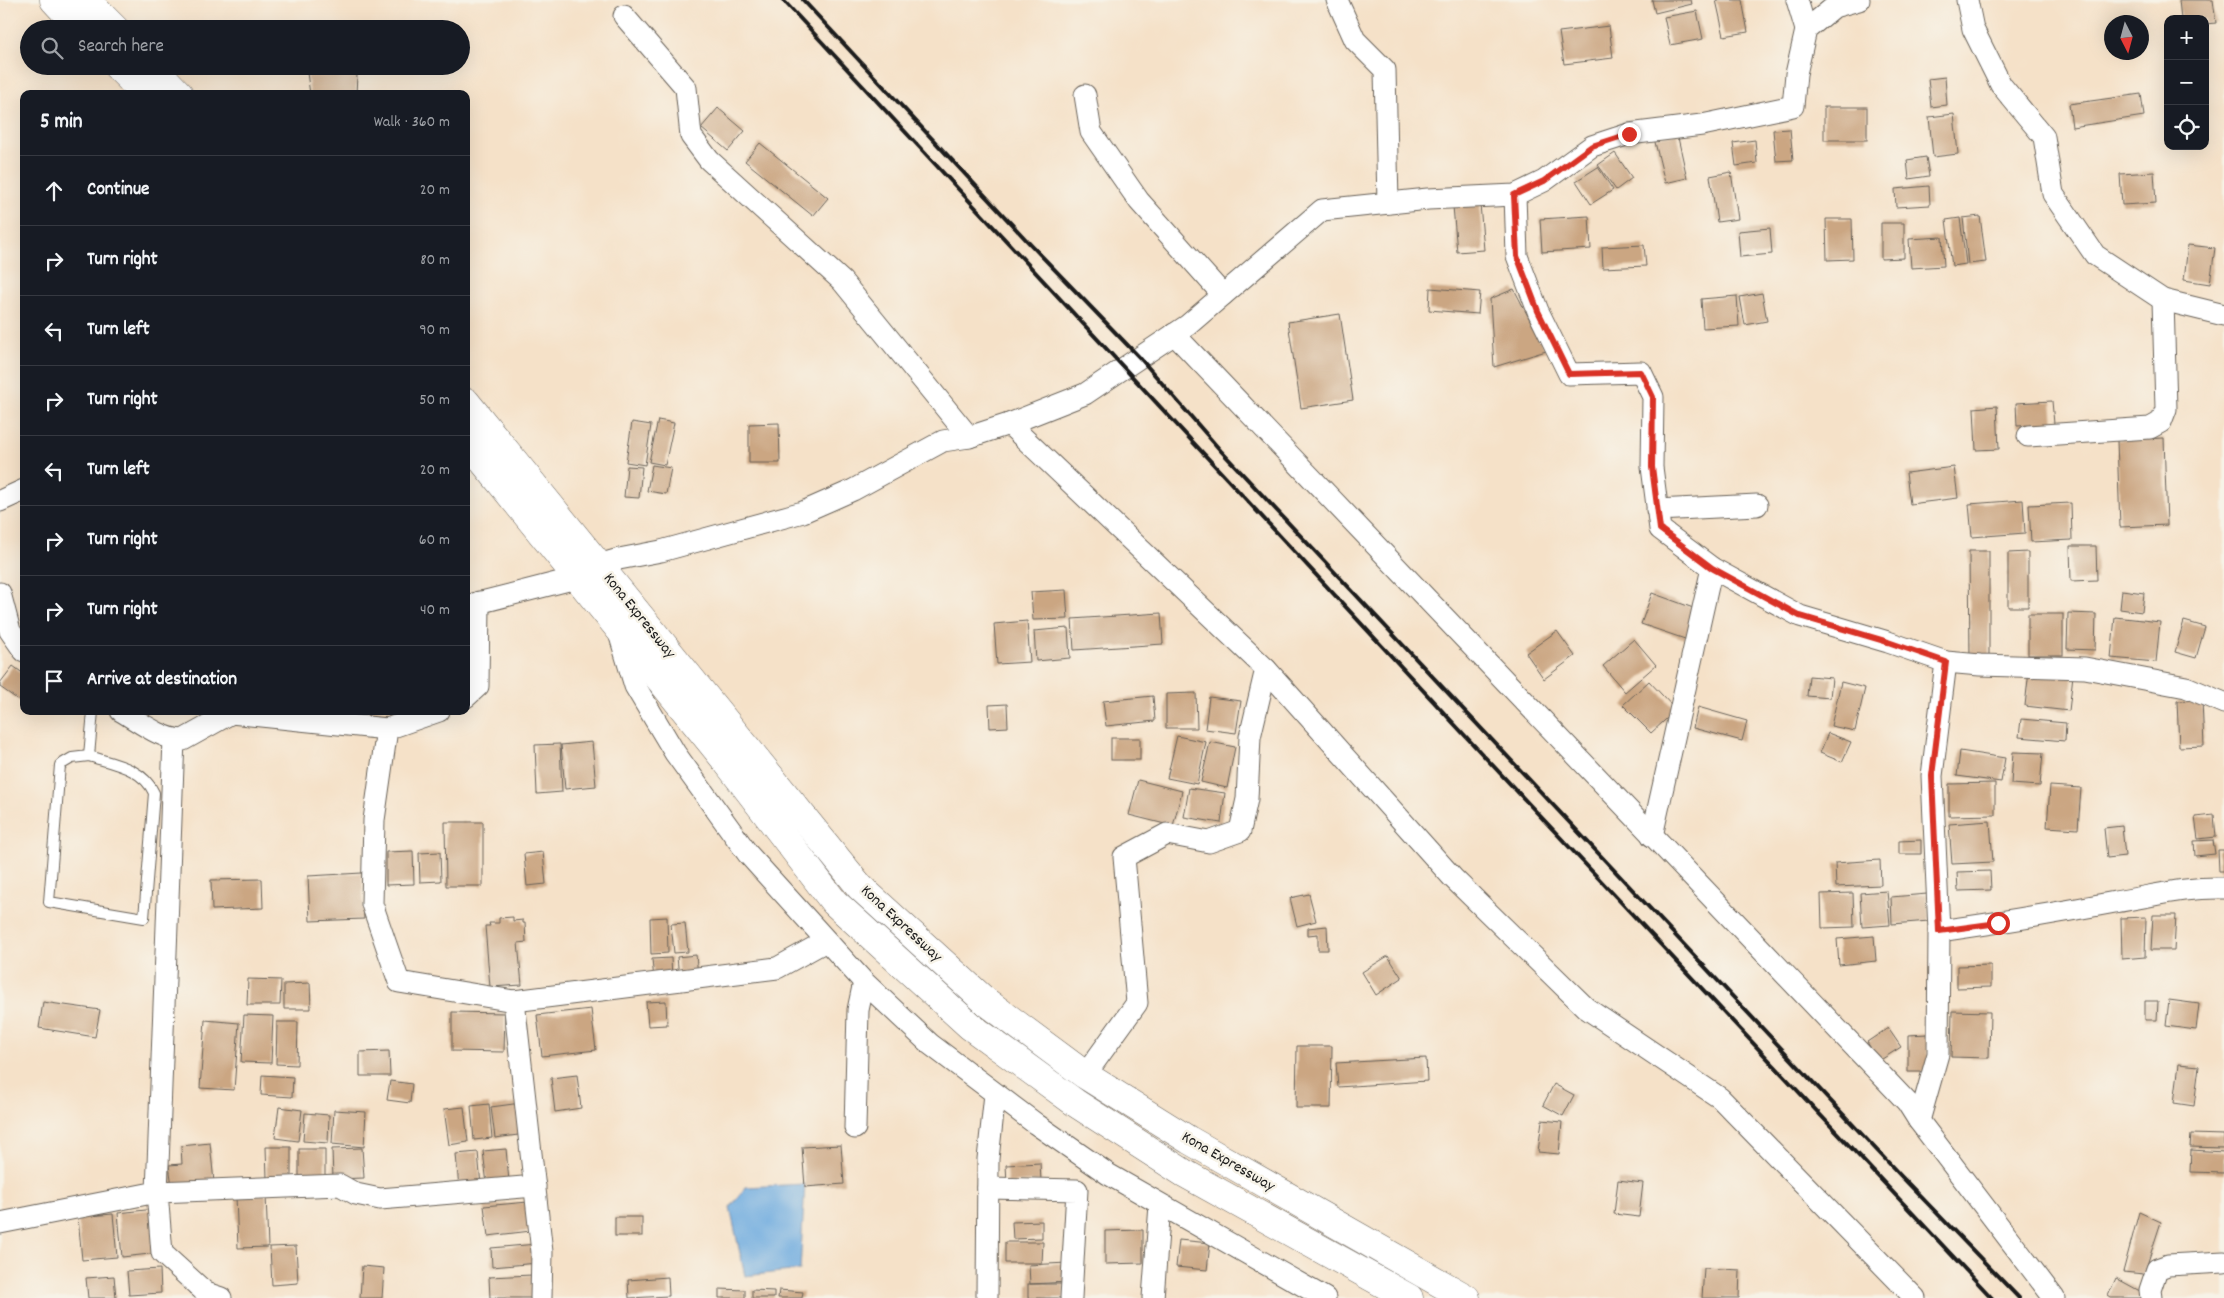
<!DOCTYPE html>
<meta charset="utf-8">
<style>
body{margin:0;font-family:Dekko,sans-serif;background:#20242c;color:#f1f3f6}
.controls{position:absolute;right:15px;top:15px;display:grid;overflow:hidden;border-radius:10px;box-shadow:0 5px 20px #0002}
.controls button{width:45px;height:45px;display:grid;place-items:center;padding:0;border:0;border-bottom:1px solid #363941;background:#171b24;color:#f1f3f6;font:25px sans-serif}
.compass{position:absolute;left:2104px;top:15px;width:45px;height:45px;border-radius:50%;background:#171b24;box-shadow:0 5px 20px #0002;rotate:174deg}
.stop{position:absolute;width:15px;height:15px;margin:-11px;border:4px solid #d93025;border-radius:50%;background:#fff}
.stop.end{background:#d93025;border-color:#fff;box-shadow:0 1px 5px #0008}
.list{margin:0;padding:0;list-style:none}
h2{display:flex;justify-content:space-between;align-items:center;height:65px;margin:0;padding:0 20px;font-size:21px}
h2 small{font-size:16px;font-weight:400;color:#9ea1a6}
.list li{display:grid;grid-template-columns:32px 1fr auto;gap:15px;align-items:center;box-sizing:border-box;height:70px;padding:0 20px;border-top:1px solid #363941}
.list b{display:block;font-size:19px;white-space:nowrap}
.list em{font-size:16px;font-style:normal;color:#9ea1a6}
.icon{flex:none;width:28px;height:28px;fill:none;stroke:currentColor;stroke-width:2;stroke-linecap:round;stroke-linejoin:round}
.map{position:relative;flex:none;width:2224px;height:1298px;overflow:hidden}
.search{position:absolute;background:#171b24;box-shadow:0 5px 20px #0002;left:20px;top:20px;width:450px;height:55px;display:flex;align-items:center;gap:12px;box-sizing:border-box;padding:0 18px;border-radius:28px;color:#9ea1a6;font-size:19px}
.panel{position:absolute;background:#171b24;box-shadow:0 5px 20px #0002;left:20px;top:90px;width:450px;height:625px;border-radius:10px}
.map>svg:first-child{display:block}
.water{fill:#6daadf;stroke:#44637e}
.building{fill:#cba682}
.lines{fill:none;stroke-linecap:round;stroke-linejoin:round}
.lane-casing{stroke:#686158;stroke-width:12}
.street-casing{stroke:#686158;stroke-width:23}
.highway-casing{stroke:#686158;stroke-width:29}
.lane{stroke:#fff;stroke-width:10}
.street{stroke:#fff;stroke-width:21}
.highway{stroke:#fff;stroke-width:28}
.rail{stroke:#1c1c1c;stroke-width:4}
.route{stroke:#d93025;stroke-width:6}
.labels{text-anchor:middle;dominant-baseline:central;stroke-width:5;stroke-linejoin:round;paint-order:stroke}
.street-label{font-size:16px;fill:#1c1c1c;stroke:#f7f3e8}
</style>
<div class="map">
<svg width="2224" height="1298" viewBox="0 0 2224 1298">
<rect width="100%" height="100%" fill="#f7f3e8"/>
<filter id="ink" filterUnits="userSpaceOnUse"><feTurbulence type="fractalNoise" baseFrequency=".02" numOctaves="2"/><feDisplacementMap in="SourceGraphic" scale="10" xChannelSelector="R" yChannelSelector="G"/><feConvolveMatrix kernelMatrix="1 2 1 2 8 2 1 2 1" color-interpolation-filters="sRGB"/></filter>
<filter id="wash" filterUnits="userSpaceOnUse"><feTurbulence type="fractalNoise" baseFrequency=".0096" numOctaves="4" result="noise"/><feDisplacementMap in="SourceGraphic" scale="20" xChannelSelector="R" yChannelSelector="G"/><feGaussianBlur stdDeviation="1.12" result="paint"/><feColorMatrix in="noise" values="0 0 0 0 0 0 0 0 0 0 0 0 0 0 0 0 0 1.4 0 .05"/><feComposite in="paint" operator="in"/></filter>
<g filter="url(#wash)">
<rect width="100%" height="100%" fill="#f5e1c8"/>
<polygon class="water" points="805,1184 800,1270 745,1276 730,1208 746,1187"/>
<g id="blocks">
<g class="building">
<polygon points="1652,0 1691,0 1692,4 1655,13"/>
<polygon points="1716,0 1742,0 1748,32 1724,36"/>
<polygon points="2179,0 2213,0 2216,23 2205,24 2205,19 2181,19"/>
<polygon points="1697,11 1703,39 1670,45 1664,17"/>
<polygon points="1609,26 1613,58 1564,64 1559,32"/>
<polygon points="306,66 318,66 357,75 356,94 310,94"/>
<polygon points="1945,77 1947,105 1931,107 1928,79"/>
<polygon points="2141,94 2144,116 2072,127 2069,104"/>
<rect x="1824" y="107" width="43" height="33"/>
<polygon points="718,108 745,131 728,151 701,128"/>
<polygon points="1954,114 1958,154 1933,157 1929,117"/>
<polygon points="1790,129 1793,160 1776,161 1773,130"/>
<polygon points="1677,133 1687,178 1665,183 1654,138"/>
<polygon points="1755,140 1757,163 1736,166 1733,143"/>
<polygon points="760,143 828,198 813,216 745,161"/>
<polygon points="1615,153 1632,178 1616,190 1598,165"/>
<polygon points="1926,157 1929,176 1909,179 1907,160"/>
<polygon points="1598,167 1613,190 1591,204 1576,181"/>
<polygon points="1731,172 1738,219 1717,222 1710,176"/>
<polygon points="2154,172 2156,203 2122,205 2120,174"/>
<polygon points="1929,186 1930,205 1896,207 1895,189"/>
<polygon points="1480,204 1484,250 1457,252 1453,206"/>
<polygon points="1589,216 1591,249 1542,252 1540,219"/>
<polygon points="1980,216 1986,262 1968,264 1963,218"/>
<polygon points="1960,218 1966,264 1952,266 1946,220"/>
<polygon points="1826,219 1852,219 1853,259 1827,260"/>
<polygon points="1881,223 1904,223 1904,258 1881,259"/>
<polygon points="1770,228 1772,254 1740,257 1738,231"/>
<polygon points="1942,237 1944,266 1911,268 1909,239"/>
<polygon points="1644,245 1646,266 1603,268 1602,247"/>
<polygon points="2188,245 2215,248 2210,284 2184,280"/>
<polygon points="1430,288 1480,292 1478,314 1429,310"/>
<polygon points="1514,289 1546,351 1494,367 1490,299"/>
<polygon points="1762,293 1767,321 1745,325 1740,297"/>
<polygon points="1737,296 1739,326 1703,328 1701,299"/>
<polygon points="1340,314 1353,400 1301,408 1288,322"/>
<polygon points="2052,401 2054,424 2017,426 2016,403"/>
<polygon points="1997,406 1999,449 1976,450 1974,408"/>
<polygon points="658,420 674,423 665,465 649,462"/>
<polygon points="632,422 651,425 645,465 626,462"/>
<polygon points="779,423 780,463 749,463 749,424"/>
<polygon points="2164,438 2167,525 2120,527 2117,440"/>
<polygon points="652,465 671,468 666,494 647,491"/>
<polygon points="627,466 642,467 639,498 624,497"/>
<polygon points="1954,467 1958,498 1910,504 1906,473"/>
<polygon points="2023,500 2025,533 1972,537 1969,504"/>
<polygon points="2071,503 2072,540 2031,542 2029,505"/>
<polygon points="2070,546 2096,546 2097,580 2071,581"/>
<polygon points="1969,551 1989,551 1989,661 1970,661"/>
<polygon points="2028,552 2028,607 2008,607 2008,553"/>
<polygon points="1066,590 1068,619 1033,620 1031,592"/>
<polygon points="2122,590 2144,593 2142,612 2120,609"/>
<polygon points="1652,593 1696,609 1685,639 1641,624"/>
<polygon points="1161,613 1163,644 1074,650 1072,619"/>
<polygon points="2068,613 2096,614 2095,650 2067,649"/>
<rect x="2028" y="614" width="35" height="41"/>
<polygon points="2115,617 2160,622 2156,662 2111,658"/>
<polygon points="1027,621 1030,662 997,664 994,624"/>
<polygon points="2184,621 2205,627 2196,658 2175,652"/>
<polygon points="1068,628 1070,658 1036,661 1034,631"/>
<polygon points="1557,631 1575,656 1544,679 1526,653"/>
<polygon points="1634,639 1656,665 1625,692 1603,666"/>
<polygon points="13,666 24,674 24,704 0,687 0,683"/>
<polygon points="2029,670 2073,675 2069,711 2025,706"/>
<polygon points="1809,676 1832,678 1830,698 1807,696"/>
<polygon points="1649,681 1676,710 1651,733 1623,705"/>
<polygon points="1841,682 1865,688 1855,731 1831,726"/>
<polygon points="1196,693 1197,728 1166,728 1166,694"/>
<polygon points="1153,696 1155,721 1106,726 1103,701"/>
<polygon points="1209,697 1241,701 1236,733 1205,729"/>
<polygon points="2202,700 2204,746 2179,747 2177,701"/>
<polygon points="1007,704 1008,727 990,728 989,705"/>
<polygon points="1698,707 1747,721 1742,741 1693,728"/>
<polygon points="369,711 390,711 388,721 368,718"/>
<polygon points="2021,719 2066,723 2065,741 2019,737"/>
<polygon points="1828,733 1851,742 1842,762 1820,753"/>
<polygon points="1177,736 1206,742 1197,784 1167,778"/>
<rect x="1111" y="738" width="29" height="22"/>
<polygon points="592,742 596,786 565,789 561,745"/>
<polygon points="1210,742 1235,747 1227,788 1201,782"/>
<polygon points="560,744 562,792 537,794 535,745"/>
<polygon points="1960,751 2005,758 2001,782 1957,776"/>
<polygon points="2013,752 2043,753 2040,786 2011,784"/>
<polygon points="1138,780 1182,791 1173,826 1129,815"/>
<polygon points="1995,783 1995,815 1949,816 1949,784"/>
<polygon points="2050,786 2081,788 2078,829 2047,827"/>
<polygon points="1189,788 1225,793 1221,823 1184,817"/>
<polygon points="2214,815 2216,837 2198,839 2195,817"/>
<polygon points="1990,821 1993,862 1952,864 1949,824"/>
<polygon points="445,822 483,822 483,886 446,886"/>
<polygon points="2122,826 2125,856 2107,858 2104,828"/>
<polygon points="1921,840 1921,854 1899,854 1899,841"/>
<polygon points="2213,840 2215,854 2195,856 2194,841"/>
<polygon points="2218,850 2224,850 2224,871 2219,871"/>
<polygon points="413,851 414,884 386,885 386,852"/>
<polygon points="440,852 441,881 420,882 419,853"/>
<polygon points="543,852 546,884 527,886 524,854"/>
<polygon points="1880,860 1881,885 1836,887 1835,863"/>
<polygon points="1990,871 1991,890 1958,891 1957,872"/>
<polygon points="362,873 364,919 310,921 308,876"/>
<polygon points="262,879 263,908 212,910 211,880"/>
<polygon points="1887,891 1890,925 1862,927 1860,893"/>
<polygon points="1853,893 1854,927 1822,928 1821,894"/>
<polygon points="1309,894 1316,921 1297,926 1290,898"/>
<polygon points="1927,894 1929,921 1892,924 1891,897"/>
<polygon points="2153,915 2176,915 2174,950 2151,950"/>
<polygon points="513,917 513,921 523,920 523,923 525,923 526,942 518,943 522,985 490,987 485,926 490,926 489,923 499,923 499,918"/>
<polygon points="667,917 668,953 651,954 650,918"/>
<polygon points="2146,917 2145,957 2122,959 2121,918"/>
<polygon points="685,923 688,952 674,953 671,924"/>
<polygon points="1327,926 1328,950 1318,950 1318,934 1308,935 1308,928"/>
<polygon points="1874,936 1876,961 1839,965 1837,939"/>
<polygon points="696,955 698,976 679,977 677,957"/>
<polygon points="1388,956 1402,978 1376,995 1362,972"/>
<polygon points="671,958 672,979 654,980 652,959"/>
<polygon points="1991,965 1991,987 1957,988 1957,966"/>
<polygon points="248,979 281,980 280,1005 247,1005"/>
<polygon points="310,983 311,1009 284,1009 284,984"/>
<polygon points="2169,1000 2199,1004 2196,1030 2166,1026"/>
<polygon points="666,1001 667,1025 648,1026 646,1002"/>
<polygon points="2145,1001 2158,1001 2157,1020 2145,1020"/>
<polygon points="43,1002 100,1010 95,1037 39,1028"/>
<polygon points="591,1009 596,1050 542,1056 537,1015"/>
<polygon points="1952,1011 1990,1012 1989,1058 1951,1057"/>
<polygon points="452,1012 505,1013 504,1052 452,1051"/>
<polygon points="244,1015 273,1016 271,1063 241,1062"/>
<polygon points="205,1020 239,1023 234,1090 200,1088"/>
<polygon points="277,1022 298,1022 297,1065 276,1064"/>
<polygon points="1888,1028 1901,1047 1879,1061 1867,1042"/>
<polygon points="1928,1034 1928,1072 1908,1072 1908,1035"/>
<polygon points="1297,1046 1332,1046 1331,1108 1296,1108"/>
<polygon points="389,1051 390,1076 360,1076 360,1052"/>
<polygon points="1426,1058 1427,1081 1338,1087 1336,1063"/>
<polygon points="2179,1064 2199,1066 2194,1106 2174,1103"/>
<polygon points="262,1075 293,1077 292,1097 261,1095"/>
<polygon points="577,1075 581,1108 555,1112 551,1078"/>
<polygon points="390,1081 412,1084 410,1103 387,1100"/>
<polygon points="1554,1084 1574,1095 1563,1116 1543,1105"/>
<polygon points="521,1103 526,1134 495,1138 491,1107"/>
<polygon points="489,1104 492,1138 474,1140 471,1106"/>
<polygon points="279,1107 302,1110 298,1141 275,1138"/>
<polygon points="464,1107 468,1142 449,1145 444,1109"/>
<polygon points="334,1110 366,1112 364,1147 332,1144"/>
<polygon points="305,1113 329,1115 328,1143 303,1141"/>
<polygon points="1542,1120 1562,1122 1559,1154 1538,1152"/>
<polygon points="2191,1134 2224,1135 2224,1148 2190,1147"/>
<polygon points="210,1143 214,1182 172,1186 169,1165 182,1164 181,1146"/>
<polygon points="841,1145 844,1184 805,1187 802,1147"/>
<polygon points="266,1147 291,1147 291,1178 267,1179"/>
<polygon points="362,1148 364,1178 333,1179 332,1149"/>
<rect x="299" y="1149" width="26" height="28"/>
<polygon points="506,1149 509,1181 487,1184 483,1151"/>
<polygon points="2191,1150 2224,1152 2224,1173 2190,1172"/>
<polygon points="478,1152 481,1186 459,1188 456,1154"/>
<polygon points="1040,1163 1041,1181 1007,1183 1006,1165"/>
<polygon points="1618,1180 1643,1183 1639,1217 1614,1214"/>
<polygon points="266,1195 268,1247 238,1248 236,1196"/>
<polygon points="528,1202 531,1231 488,1236 484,1206"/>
<polygon points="155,1209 159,1253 122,1257 118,1213"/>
<polygon points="2139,1212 2161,1222 2144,1274 2123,1272"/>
<polygon points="113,1214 117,1257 82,1260 78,1217"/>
<rect x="615" y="1217" width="27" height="19"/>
<polygon points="1042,1221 1042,1238 1013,1239 1012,1222"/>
<polygon points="1143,1230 1143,1263 1105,1264 1105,1231"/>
<polygon points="1179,1240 1210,1243 1207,1270 1176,1267"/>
<polygon points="1005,1242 1043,1242 1042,1263 1005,1263"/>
<polygon points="537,1244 538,1263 492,1267 491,1248"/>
<polygon points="296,1246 298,1283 272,1285 270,1247"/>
<polygon points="1067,1263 1068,1282 1030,1284 1029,1265"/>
<polygon points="362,1266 384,1268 382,1298 360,1298"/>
<polygon points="1704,1268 1740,1270 1739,1298 1702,1298"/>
<polygon points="160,1269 161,1293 129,1295 127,1271"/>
<polygon points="532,1275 533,1298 490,1298 489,1277"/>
<polygon points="114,1276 116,1298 88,1298 86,1278"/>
<polygon points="668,1277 669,1296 629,1298 628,1280"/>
<polygon points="2116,1278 2149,1296 2147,1298 2111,1298 2108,1296"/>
<rect x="1028" y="1284" width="36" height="14"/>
<polygon points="719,1289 745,1290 745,1298 719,1298"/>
<polygon points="752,1290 774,1291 774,1298 752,1298"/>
<polygon points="779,1290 803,1292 802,1298 778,1298"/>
</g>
</g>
</g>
<g filter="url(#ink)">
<use href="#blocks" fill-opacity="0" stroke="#686158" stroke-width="1"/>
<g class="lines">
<g class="lane-casing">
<g id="lane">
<path d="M89,756C114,764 143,768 154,793L144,918L49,902L60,765L72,758Z"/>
<polyline points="89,756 93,711"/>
</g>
</g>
<g class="street-casing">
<g id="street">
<polyline points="1337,0 1355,40 1385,70 1388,203"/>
<polyline points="1797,0 1806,30"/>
<polyline points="1967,0 1973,29 2001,85 2044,137 2053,194 2095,255 2163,300 2224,315"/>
<polyline points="624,16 686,88 691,136 709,160 842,281 969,437"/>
<polyline points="1085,95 1091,132 1139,201 1223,295"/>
<polyline points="1515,195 1517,256 1538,311 1569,374 1641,372 1653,397 1652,467 1660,529 1712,568 1800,616 1888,642 1946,662 1980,665 2085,668 2186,687 2224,703"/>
<polyline points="1174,334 1907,1102 1919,1121 2054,1298"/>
<polyline points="1009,424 1266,669 1453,878 1586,1008 1720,1098 1915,1298"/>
<polyline points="2028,436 2150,428 2161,422 2166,409 2163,300"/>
<polyline points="0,501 24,490"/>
<polyline points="1657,510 1757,505"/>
<polyline points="0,593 10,631 24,651"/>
<polyline points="466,606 576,578 598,565 619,559 661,551 803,512 853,490 943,441 969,437 1009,424 1085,394 1188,325 1322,210 1428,199 1515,195 1544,181 1592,146 1629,134 1702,125 1793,106 1796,74 1806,30 1834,7 1859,0"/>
<polyline points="619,633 635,686 675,753 748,854 864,982 930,1044 1036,1124 1108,1174 1325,1298"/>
<path d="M1946,662L1932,776L1939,931C1998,923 2056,913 2115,902C2154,896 2183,887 2224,888"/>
<polyline points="466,697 478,686 479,602"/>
<path d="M121,711C140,722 161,739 183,740L235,711"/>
<polyline points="231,713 387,729 439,711"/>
<polyline points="387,729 374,820 372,904 399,982 514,1001 777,968 826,941"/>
<polyline points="1652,836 1712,568"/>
<polyline points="514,1001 542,1252 541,1298"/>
<polyline points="1085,1075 1137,1003 1124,857 1167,834 1209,842 1240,831 1247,799 1250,737 1266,669"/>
<polyline points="1919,1121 1938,1054 1939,931"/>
<polyline points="855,1128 858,1010 864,982"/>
<polyline points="988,1188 1077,1190 1071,1298"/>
<polyline points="0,1223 157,1192 174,739"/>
<polyline points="221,1298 206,1293 162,1253 157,1192 340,1185 356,1194 380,1199 535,1186"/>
<polyline points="987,1298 988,1159 995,1094"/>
<polyline points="1153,1298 1160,1205"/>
<polyline points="2151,1298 2150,1290 2157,1269 2168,1265 2224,1262"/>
</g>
</g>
<g class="highway-casing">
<g id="highway">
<polyline points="54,0 81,29"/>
<polyline points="86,0 115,29"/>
<polyline points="117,66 145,94"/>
<polyline points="152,66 179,94"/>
<polyline points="466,402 860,887 984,1000 1085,1075 1189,1140 1466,1298"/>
<polyline points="466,440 726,761 834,902 970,1026 1077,1104 1184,1173 1409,1298"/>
</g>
</g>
<use href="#lane" class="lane"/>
<use href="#street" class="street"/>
<use href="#highway" class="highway"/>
<g class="rail">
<polyline points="783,0 1483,755 1992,1298"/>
<polyline points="803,0 1031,245 1140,358 1221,451 1901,1176 2019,1298"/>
</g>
</g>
</g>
<g class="lines" filter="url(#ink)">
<polyline class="route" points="1629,134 1592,146 1544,181 1514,195 1517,256 1538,311 1569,374 1641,372 1653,397 1652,467 1660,529 1712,568 1800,616 1888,642 1946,662 1932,776 1939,931 1998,923"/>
</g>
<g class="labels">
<g class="street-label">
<text transform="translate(639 616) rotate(51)">Kona Expressway</text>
<text transform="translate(901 924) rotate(43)">Kona Expressway</text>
<text transform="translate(1228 1162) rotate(30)">Kona Expressway</text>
</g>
</g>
</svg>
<div class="controls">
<button>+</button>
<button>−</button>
<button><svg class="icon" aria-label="locate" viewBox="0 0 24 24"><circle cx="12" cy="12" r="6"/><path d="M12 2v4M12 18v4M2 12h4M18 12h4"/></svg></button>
</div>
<svg class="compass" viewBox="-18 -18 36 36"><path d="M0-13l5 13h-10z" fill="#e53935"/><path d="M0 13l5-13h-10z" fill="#9ea1a6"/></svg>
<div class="stop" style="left:1998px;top:923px"></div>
<div class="stop end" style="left:1629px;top:134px"></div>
<div class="search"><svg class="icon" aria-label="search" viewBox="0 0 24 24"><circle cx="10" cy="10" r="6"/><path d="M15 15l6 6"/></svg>Search here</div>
<section class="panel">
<h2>5 min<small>Walk · 360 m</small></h2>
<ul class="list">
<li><svg class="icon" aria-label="ahead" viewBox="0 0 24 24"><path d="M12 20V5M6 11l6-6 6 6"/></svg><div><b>Continue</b></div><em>20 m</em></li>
<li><svg class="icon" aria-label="right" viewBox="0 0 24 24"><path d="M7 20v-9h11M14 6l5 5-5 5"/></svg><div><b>Turn right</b></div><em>80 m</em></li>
<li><svg class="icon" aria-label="left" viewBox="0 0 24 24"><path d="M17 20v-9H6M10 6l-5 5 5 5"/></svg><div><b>Turn left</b></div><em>90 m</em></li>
<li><svg class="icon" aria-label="right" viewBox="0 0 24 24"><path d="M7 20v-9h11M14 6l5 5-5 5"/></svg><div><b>Turn right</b></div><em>50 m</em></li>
<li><svg class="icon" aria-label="left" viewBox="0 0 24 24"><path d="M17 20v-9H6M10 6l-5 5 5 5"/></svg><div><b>Turn left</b></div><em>20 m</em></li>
<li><svg class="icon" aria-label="right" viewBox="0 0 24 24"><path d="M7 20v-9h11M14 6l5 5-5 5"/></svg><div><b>Turn right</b></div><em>60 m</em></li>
<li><svg class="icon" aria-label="right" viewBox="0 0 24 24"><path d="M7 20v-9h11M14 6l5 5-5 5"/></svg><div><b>Turn right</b></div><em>40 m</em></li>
<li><svg class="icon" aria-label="arrive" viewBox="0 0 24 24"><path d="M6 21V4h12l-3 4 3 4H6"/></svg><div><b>Arrive at destination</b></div></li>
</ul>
</section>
</div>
